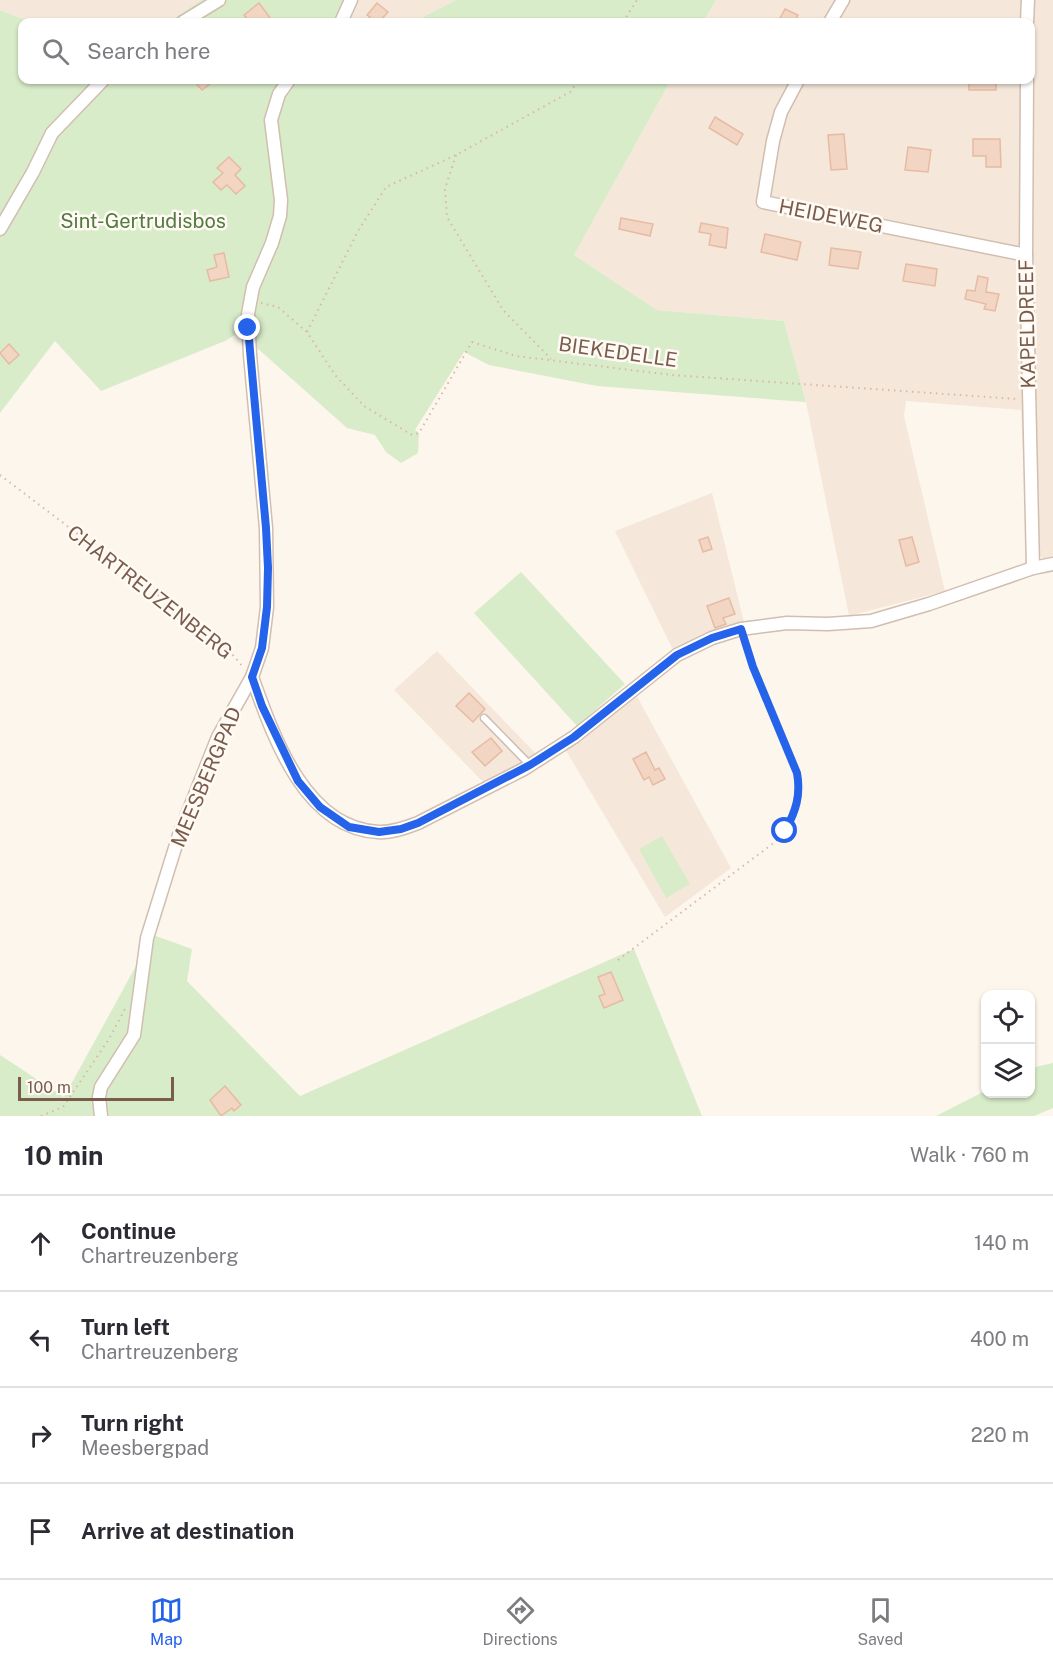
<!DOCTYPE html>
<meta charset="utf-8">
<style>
body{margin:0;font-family:"Public Sans",sans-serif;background:#f7f7f7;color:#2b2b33}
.controls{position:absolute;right:18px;bottom:18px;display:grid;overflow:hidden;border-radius:12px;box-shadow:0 2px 4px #0004}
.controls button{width:54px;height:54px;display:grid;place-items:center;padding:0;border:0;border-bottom:2px solid #e1e1e2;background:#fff;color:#2b2b33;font:30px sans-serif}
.scale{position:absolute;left:18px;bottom:15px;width:156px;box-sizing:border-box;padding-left:6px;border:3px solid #7a5c4d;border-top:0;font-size:16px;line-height:21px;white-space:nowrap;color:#7a5c4d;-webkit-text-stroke:4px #fffaf3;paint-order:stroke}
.stop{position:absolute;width:18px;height:18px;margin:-14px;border:4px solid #2563eb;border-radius:50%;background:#fff}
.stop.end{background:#2563eb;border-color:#fff;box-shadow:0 2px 6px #0008}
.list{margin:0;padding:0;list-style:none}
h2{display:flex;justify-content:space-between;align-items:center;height:78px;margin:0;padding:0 24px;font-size:26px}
h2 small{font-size:20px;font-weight:400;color:#7c7c81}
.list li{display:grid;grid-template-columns:39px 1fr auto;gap:18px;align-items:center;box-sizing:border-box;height:96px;padding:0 24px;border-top:2px solid #e1e1e2}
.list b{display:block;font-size:22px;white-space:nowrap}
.list p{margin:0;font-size:20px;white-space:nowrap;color:#7c7c81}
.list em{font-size:20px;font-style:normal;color:#7c7c81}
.icon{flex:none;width:33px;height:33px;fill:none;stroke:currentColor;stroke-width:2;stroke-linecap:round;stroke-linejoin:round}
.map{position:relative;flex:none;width:1053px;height:1116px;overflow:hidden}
.search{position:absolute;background:#fff;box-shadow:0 2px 4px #0004;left:18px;right:18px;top:18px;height:66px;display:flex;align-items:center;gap:15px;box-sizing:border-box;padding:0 21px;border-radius:12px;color:#7c7c81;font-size:22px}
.sheet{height:462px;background:#fff}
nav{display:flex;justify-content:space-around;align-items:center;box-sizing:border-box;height:84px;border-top:2px solid #e1e1e2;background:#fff;font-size:16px;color:#7c7c81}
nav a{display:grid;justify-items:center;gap:3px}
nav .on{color:#2563eb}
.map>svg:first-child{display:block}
.residential{fill:#f5e8da}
.green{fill:#d8ecc9}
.building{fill:#f3d5c3;stroke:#e6bba3;stroke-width:1.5}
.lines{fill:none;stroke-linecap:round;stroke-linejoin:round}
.lane-casing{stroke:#d1beb0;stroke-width:9}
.street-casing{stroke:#d1beb0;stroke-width:15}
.path{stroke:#d9b8a5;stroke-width:2;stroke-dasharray:1.5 4.5;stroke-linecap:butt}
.lane{stroke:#fff;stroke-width:6}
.street{stroke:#fff;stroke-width:12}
.route{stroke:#2563eb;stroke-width:8}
.labels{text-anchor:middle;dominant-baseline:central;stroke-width:5;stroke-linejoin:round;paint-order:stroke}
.street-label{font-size:20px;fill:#7a5c4d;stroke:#fffaf3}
.park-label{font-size:20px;fill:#537a41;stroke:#fffaf3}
</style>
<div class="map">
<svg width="1053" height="1116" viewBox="0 0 1053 1116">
<rect width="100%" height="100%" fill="#fdf6ec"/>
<g class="residential">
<polygon points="0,0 201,0 169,22 30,22 0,10"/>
<polygon points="355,0 456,0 426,15 420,22 350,22"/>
<polygon points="716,0 1053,0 1053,562 1049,562 1043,559 1038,553 1028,553 1021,410 906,401 904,416 945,591 849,616 806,402 784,321 657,310 574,255 671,80 1030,80 1030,22 703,22"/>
<polygon points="712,493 744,622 714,633 674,652 615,531"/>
<polygon points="437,651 537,755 530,761 483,782 394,690"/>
<polygon points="635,693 731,868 665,917 565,749"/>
</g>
<g class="green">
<polygon points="201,0 355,0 350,22 169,22"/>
<polygon points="456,0 716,0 703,22 420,22 426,15"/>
<polygon points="0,10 30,22 22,22 22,80 671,80 574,255 657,310 784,321 806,402 597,386 489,365 464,352 415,430 419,433 418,453 401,463 386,452 375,435 347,428 256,347 243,330 225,341 101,391 55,341 0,413"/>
<polygon points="521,572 625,684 577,726 474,613"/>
<polygon points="662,836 690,884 666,898 639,849"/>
<polygon points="153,935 192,949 187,981 300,1096 634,949 702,1116 0,1116 0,1055 64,1097"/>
<polygon points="1053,1063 1053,1108 1034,1116 936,1116 985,1091 986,1094 1030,1094 1031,1068"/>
</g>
<g class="building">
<polygon points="259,3 273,22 250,22 244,15"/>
<polygon points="377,3 388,12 379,22 365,22 370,17 367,15"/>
<polygon points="785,9 798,15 794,22 778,22"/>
<polygon points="193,80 215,80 202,90"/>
<rect x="969" y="80" width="27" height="10"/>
<polygon points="715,117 743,134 737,145 709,128"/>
<polygon points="844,134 847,169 831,170 828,135"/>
<polygon points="973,139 1000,139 1001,167 986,167 986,156 973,156"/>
<polygon points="908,147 931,150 928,172 905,170"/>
<polygon points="229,157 241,169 235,175 245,186 236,194 227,185 221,190 213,182 223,173 217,168"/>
<polygon points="621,218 653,224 650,236 619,229"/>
<polygon points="701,223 728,228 726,248 709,245 711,234 699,232"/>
<polygon points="765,234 801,242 797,260 761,252"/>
<polygon points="831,248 861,252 858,269 829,265"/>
<polygon points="224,253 229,277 210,281 207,270 217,267 214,255"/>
<polygon points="906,264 937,269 935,286 903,281"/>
<polygon points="978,276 988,278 986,292 999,294 995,311 984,309 986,304 965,299 967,290 975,291"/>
<polygon points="9,344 19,355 9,364 0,353"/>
<polygon points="708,537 712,549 703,552 699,540"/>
<polygon points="912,537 919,562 906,566 899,540"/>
<polygon points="729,598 735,614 723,618 726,624 715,628 707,606"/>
<polygon points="469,693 485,709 473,722 456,706"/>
<polygon points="491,738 502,751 485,766 472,752"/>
<polygon points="646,752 655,770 659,768 665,779 653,785 649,777 644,780 633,759"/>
<polygon points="611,972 623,1000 604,1008 599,996 605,994 598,977"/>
<polygon points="225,1086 241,1105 234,1111 232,1108 221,1116 210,1100"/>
</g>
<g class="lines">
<g class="lane-casing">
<polyline id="lane" points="484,718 530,765"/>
</g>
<g class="street-casing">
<g id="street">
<polyline points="183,22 219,0"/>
<polyline points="341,22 351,0"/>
<polyline points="830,22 843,0"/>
<polyline points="1027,22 1028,0"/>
<polyline points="798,80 781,112 773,141 763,202 1026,255"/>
<polyline points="1027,80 1026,255 1033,568"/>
<polyline points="0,229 33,172 52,133 103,80"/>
<path d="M252,677C273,735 304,828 378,832C391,833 405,828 418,823L524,769L574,737L677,655L712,638L741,629L787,623L828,624L871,621L929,604L1033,568L1053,564"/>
<polyline points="101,1116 99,1097 101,1087 134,1035 147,938 179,835 218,737 252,677 262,648 267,607 266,528 250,355 248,314 253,287 272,243 280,216 281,200 271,120 279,94 289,80"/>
</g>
</g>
<g class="path">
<polyline points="623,22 637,0"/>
<polyline points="456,155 445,189 447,217 503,310 551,359"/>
<polyline points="261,303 278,307 307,332 335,375 364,406 412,435 419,433 472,342 516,356 672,375 1017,399"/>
<polyline points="307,332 358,231 386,187 456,155 570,92 579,80"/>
<polyline points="0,475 199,626 232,654 244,668"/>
<path d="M618,960L775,842C794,822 802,801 797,773L753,667L744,638"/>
<polyline points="41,1116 63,1107 109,1039 125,1009"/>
</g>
<use href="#lane" class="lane"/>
<use href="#street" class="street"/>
</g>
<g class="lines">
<path class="route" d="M248,328L266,528L268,568L267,607L262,648L252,677L262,706L298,781L320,807L349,827L379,832L401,829L418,823L530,765L574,737L677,655L712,638L741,629L753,667L797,773C801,795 796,811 785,831"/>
</g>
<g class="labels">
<g class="street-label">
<text transform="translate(831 216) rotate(11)">HEIDEWEG</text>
<text transform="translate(1027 324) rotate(-91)">KAPELDREEF</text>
<text transform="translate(618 352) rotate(8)">BIEKEDELLE</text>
<text transform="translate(150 592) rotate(38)">CHARTREUZENBERG</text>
<text transform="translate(206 777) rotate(-67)">MEESBERGPAD</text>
</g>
<g class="park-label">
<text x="143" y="221">Sint-Gertrudisbos</text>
</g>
</g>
</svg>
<div class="controls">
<button><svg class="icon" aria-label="locate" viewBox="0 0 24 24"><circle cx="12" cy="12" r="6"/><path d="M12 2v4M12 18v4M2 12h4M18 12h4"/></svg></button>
<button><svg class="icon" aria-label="layers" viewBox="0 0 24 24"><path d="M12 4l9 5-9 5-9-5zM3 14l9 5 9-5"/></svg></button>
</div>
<div class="scale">100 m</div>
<div class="stop" style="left:785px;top:831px"></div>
<div class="stop end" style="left:248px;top:328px"></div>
<div class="search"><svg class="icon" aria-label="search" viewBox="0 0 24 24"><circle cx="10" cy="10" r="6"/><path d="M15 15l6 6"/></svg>Search here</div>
</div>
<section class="sheet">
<h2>10 min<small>Walk · 760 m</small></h2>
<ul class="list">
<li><svg class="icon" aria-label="ahead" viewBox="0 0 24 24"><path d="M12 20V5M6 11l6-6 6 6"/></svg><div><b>Continue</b><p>Chartreuzenberg</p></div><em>140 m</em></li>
<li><svg class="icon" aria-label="left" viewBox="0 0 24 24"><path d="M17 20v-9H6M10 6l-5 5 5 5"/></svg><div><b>Turn left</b><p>Chartreuzenberg</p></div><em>400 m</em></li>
<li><svg class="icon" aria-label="right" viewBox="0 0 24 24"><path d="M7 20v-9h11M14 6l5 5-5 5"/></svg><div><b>Turn right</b><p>Meesbergpad</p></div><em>220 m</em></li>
<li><svg class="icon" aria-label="arrive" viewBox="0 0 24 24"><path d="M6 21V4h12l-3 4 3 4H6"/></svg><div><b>Arrive at destination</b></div></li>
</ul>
</section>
<nav>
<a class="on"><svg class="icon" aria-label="map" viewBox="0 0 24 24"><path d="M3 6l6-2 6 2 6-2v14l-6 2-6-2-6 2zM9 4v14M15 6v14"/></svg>Map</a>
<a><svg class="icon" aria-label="directions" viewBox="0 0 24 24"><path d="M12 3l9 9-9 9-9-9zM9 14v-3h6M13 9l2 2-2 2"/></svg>Directions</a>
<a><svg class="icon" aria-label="saved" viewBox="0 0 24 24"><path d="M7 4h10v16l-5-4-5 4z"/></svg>Saved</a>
</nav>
